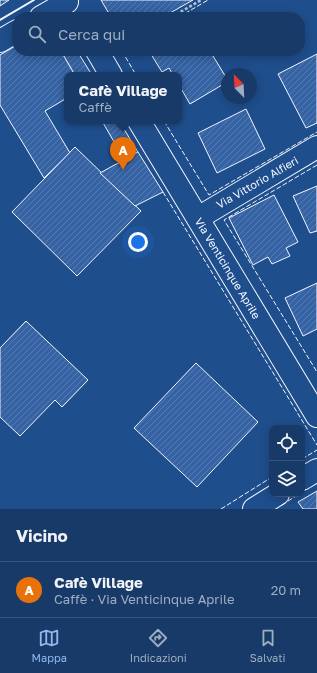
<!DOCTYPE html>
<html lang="it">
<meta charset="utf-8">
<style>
body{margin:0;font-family:"Golos Text",sans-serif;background:#244571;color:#f1f3f6}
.controls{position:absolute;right:12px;bottom:12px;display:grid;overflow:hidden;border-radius:8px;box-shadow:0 2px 10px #0003}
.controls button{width:36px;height:36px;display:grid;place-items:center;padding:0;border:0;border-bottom:1px solid #36547d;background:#173a69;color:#f1f3f6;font:20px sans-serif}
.compass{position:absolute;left:221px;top:68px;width:36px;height:36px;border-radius:50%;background:#173a69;box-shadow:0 2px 10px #0003;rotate:336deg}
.you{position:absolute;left:138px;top:242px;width:14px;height:14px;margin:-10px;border:3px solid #fff;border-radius:50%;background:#1a73e8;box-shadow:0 0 0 6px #1a73e833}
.badge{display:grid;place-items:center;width:26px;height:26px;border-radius:50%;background:#90b9f0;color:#fff;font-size:13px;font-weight:700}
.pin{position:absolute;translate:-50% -33px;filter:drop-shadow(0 1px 2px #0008)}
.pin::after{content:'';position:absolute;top:21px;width:14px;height:12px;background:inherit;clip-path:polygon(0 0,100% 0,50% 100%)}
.popup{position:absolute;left:64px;top:72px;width:118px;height:52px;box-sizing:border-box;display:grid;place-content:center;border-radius:8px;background:#173a69;filter:drop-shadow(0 1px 3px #0005);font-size:13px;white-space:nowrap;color:#9eadc0}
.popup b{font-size:15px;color:#f1f3f6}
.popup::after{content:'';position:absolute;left:50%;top:100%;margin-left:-8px;border:8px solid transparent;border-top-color:#173a69}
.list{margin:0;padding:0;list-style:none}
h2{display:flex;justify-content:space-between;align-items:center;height:52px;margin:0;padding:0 16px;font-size:17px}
h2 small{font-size:13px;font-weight:400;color:#9eadc0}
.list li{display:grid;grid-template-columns:26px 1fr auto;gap:12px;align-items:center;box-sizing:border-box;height:56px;padding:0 16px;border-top:1px solid #36547d}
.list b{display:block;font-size:15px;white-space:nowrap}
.list p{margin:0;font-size:13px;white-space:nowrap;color:#9eadc0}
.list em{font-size:13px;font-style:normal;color:#9eadc0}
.icon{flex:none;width:22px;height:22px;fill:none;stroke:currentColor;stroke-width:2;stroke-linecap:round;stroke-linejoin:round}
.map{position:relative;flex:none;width:317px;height:509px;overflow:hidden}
.search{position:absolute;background:#173a69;box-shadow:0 2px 10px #0003;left:12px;right:12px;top:12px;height:44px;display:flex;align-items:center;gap:10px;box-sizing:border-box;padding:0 14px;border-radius:16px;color:#9eadc0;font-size:15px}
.sheet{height:108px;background:#173a69}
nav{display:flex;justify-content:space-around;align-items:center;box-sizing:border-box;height:56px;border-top:1px solid #36547d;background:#173a69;font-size:11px;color:#9eadc0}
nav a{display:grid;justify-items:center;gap:2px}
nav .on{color:#90b9f0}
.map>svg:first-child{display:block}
.building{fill:url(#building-hatch);stroke:#f2f6ff}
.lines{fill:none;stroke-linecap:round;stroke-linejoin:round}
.minor-casing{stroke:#f2f6ff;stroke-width:24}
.path{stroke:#b3c4dc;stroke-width:2.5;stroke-dasharray:3 2;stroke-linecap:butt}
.minor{stroke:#1f4e8c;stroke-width:22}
.fence{stroke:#f2f6ff;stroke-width:1;stroke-dasharray:5 2;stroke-linecap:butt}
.wall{stroke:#f2f6ff;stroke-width:2}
.labels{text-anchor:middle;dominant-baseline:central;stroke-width:3;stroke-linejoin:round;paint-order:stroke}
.street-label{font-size:11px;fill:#f2f6ff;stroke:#1f4e8c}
</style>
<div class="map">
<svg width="317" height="509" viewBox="0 0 317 509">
<defs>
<pattern id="building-hatch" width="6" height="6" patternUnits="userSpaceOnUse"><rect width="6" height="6" fill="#3563a3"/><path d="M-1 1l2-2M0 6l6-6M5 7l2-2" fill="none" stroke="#537ab1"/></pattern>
</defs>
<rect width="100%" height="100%" fill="#1f4e8c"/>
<g class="building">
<polygon points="0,0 9,0 0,6"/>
<polygon points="101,0 193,0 163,17 111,17"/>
<polygon points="17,45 17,51 61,51 75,75 67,75 67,98 45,111 70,153 44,178 0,105 0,55"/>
<polygon points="61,51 77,51 92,75 75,75"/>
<polygon points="149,51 210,51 227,79 227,82 190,104 179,85 179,75 173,75 169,68 162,72"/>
<polygon points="317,54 317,123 306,128 278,74"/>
<polygon points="246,109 265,149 217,173 198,133"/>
<polygon points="102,121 119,121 138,152 124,159"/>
<polygon points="75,147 141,211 77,276 12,212"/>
<polygon points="138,152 163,192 135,206 100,173"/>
<polygon points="317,186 317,231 310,233 293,196"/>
<polygon points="274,195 298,242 286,248 290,256 272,264 268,257 253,265 229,218"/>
<polygon points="317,283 317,329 303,336 285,298"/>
<polygon points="26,321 88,380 62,407 55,400 20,436 0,417 0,348"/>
<polygon points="196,363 258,422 197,487 134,428"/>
<polygon points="317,491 317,509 303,509 298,502"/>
</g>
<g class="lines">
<g class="minor-casing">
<g id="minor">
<polyline points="41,17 67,2"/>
<polyline points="0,41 17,31"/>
<polyline points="97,51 111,75"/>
<polyline points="139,121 317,416"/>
<polyline points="198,218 317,147"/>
<polyline points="302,479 317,470"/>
<polyline points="254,509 278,494"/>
</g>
</g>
<polyline class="path" points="172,17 201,0"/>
<use href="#minor" class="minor"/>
<g class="fence">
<polyline points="179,17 208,0"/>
<polyline points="122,51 136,75"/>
<polyline points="164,121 209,195 317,132"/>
<polyline points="317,165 224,220 317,372"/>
<polyline points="163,192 317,445"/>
<polyline points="302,459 317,450"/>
<polyline points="302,492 308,488"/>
<polyline points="282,505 299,494"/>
<polyline points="221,509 272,477"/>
</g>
<polyline class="wall" points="0,20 34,0"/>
</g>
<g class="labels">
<g class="street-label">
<text transform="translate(257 182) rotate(-30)">Via Vittorio Alfieri</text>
<text transform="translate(228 268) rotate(59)">Via Venticinque Aprile</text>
</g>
</g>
</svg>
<div class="controls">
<button><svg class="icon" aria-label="locate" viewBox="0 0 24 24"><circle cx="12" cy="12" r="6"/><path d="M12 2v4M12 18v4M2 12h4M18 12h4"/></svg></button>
<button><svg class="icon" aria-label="layers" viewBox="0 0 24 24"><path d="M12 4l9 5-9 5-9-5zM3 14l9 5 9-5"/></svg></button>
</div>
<svg class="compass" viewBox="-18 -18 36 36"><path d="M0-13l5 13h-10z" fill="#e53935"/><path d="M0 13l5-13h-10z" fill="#9eadc0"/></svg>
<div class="you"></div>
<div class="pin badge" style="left:123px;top:170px;background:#e8710a">A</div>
<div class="popup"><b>Cafè Village</b>Caffè</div>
<div class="search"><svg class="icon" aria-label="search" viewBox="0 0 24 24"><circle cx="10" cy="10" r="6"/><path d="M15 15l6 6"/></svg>Cerca qui</div>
</div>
<section class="sheet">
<h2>Vicino<small></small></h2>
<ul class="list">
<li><span class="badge" style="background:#e8710a">A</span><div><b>Cafè Village</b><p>Caffè · Via Venticinque Aprile</p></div><em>20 m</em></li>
</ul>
</section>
<nav>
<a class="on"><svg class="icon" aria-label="map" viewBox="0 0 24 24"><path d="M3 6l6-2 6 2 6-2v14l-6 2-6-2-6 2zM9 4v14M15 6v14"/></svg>Mappa</a>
<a><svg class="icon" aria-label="directions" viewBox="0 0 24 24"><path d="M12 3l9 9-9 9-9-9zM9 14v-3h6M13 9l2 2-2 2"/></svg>Indicazioni</a>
<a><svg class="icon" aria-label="saved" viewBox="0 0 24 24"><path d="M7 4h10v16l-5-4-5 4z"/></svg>Salvati</a>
</nav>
